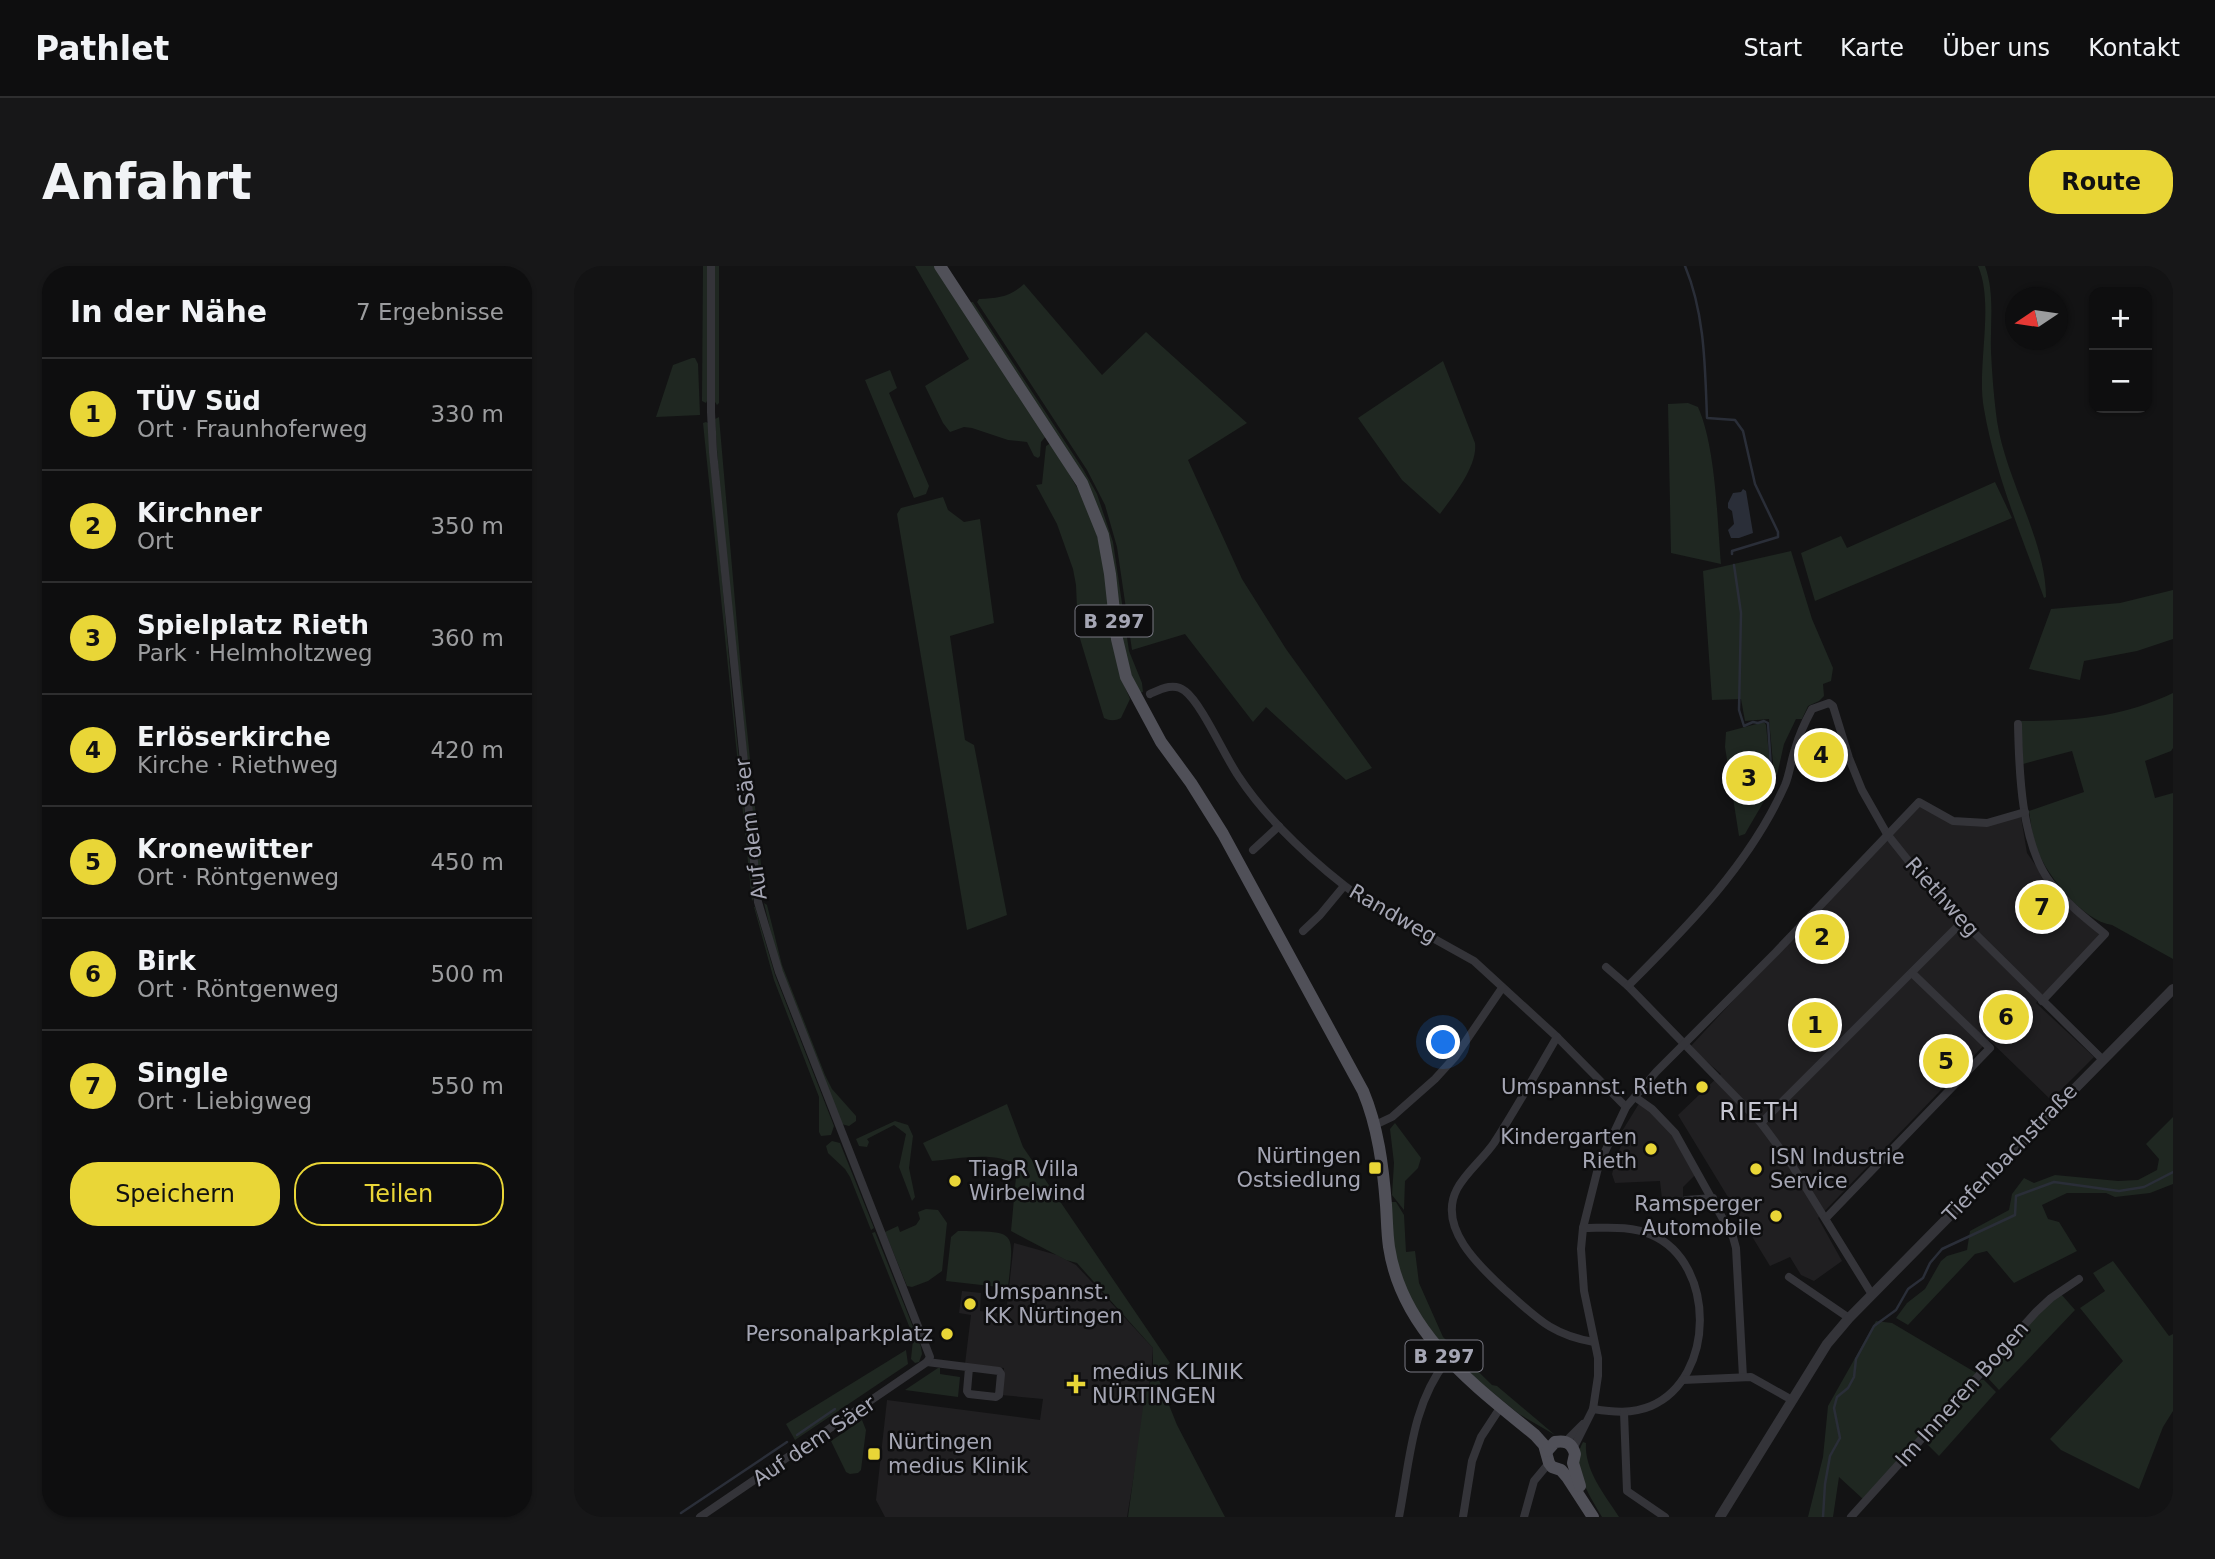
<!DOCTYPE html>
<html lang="de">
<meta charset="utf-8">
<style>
body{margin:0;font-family:"DejaVu Sans",sans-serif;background:#171718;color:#f1f3f6}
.controls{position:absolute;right:21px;top:21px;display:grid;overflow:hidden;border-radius:14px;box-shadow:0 2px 5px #0004}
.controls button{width:63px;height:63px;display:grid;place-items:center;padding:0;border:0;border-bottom:2px solid #2e2e2f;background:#0e0e0f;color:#f1f3f6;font:35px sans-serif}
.compass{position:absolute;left:1431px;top:21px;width:63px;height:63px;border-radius:50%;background:#0e0e0f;box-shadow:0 2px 5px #0004;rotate:257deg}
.you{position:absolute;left:870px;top:777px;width:24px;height:24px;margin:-18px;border:5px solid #fff;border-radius:50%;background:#1a73e8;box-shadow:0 0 0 10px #1a73e833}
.badge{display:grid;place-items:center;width:46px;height:46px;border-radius:50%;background:#e9d637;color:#111;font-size:23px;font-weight:700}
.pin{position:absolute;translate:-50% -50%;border:4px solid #fff;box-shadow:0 2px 7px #0006}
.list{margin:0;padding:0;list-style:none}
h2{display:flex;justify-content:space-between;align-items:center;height:91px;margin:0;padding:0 28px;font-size:30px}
h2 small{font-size:23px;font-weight:400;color:#9b9c9e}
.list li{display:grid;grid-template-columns:46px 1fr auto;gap:21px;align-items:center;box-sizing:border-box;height:112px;padding:0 28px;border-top:2px solid #2e2e2f}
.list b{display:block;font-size:26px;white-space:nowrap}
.list p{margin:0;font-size:23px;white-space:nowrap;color:#9b9c9e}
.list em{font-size:23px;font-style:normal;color:#9b9c9e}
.actions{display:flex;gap:14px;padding:21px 28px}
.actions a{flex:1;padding:16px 0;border:2px solid #e9d637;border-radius:28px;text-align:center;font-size:24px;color:#e9d637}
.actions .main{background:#e9d637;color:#111}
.map{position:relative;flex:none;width:1599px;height:1251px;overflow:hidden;border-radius:28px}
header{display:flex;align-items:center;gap:42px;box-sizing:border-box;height:98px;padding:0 35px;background:#0e0e0f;border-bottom:2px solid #2e2e2f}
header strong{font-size:33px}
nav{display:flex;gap:38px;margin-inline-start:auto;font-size:24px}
.intro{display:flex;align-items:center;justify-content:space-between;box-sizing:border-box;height:168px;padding:0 42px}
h1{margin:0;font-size:49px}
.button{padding:18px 32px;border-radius:28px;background:#e9d637;color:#111;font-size:24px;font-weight:700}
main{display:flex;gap:42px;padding:0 42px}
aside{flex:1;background:#0e0e0f;border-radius:28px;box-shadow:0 2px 5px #0004}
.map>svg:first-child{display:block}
.built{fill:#201f21}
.green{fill:#1f2721}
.water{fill:#2a2e38}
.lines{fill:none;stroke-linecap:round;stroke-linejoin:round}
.stream{stroke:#2a2e38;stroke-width:2.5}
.minor{stroke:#343439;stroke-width:8}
.tertiary{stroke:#343439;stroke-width:10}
.primary{stroke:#505058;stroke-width:12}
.poi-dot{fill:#e9d637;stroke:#0e0e0f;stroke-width:2.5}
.labels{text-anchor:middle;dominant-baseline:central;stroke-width:5;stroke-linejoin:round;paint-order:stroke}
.shield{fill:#0e0e0f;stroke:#787882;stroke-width:2}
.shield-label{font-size:19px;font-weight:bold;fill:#a5a6b4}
.street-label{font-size:21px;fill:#a5a6b4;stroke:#0e0e0f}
.poi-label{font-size:21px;fill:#a5a6b4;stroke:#0e0e0f;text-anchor:end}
.quarter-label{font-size:24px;letter-spacing:2px;fill:#c6c6d1;stroke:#0e0e0f}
</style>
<header>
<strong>Pathlet</strong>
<nav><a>Start</a><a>Karte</a><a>Über uns</a><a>Kontakt</a></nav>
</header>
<div class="intro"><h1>Anfahrt</h1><a class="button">Route</a></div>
<main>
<aside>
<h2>In der Nähe<small>7 Ergebnisse</small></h2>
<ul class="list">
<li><span class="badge">1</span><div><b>TÜV Süd</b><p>Ort · Fraunhoferweg</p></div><em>330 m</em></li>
<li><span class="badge">2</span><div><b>Kirchner</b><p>Ort</p></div><em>350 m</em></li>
<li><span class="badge">3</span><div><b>Spielplatz Rieth</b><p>Park · Helmholtzweg</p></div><em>360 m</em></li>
<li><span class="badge">4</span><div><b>Erlöserkirche</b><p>Kirche · Riethweg</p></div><em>420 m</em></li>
<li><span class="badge">5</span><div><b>Kronewitter</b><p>Ort · Röntgenweg</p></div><em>450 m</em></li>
<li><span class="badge">6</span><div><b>Birk</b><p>Ort · Röntgenweg</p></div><em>500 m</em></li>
<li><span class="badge">7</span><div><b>Single</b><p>Ort · Liebigweg</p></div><em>550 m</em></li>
</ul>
<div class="actions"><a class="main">Speichern</a><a>Teilen</a></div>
</aside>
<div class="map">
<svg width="1599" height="1251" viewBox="0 0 1599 1251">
<rect width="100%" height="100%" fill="#131314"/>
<g class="built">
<polygon points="1346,538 1378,558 1447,551 1453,587 1476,620 1527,668 1462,737 1520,791 1477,834 1415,774 1244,952 1268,995 1240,1015 1227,1009 1216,991 1196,1000 1104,849 1147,808 1116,781 1312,570"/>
<polygon points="1066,836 1091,858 1123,907 1109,921 1109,931 1088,933 1086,915 1041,917 1038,908 1043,889 1048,878 1042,875"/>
<polygon points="440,977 483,989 502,999 579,1082 577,1108 553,1251 311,1251 302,1234 313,1134 466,1154 469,1133 427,1129 430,1102 391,1098 397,1049 385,1047 388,1025 407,1027 406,1045 432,1048"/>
</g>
<g class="green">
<polygon points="129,0 133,0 133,135 132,137 128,135"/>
<polygon points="141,0 145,0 145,137 143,139 141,136"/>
<polygon points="341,0 360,0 473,169 467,176 466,190 464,192 460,190 453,176 434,174 398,162 390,161 376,166 369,157 351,120 395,93"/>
<path d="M1404,0H1411C1421,28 1416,56 1417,85C1418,108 1420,133 1423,155C1432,214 1472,275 1472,331L1470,332C1448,271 1421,208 1410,143C1402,101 1421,39 1404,0Z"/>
<path d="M450,18L528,109L572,66L673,157L614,194L668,313L712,383L798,502L772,514L692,441L679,456L611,368L558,384L543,281L531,239L513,204L403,36L405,33C424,32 436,31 450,18Z"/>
<polygon points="396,36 399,36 509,203 523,228 539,276 555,385 568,417 569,426 566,427 553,401 530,257"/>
<polygon points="118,92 121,92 124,98 126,149 82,151 99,99"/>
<path d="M869,95L901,177C904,200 879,230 866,248L828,214L784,152Z"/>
<polygon points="316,104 323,122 315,127 355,220 352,228 340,232 291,114"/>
<path d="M1114,137L1124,141C1142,182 1143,252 1147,298L1097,287L1094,138Z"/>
<polygon points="145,151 168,416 190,627 189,631 187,628 145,214 141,153"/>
<polygon points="132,156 134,157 159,437 180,632 178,635 129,157"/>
<path d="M477,177L508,230L521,262L530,295L545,407L556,433L547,452C541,455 536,455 530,452L504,366L502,319L499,303L483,258L462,219L468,218L472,180Z"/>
<polygon points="1421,216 1438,252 1241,335 1227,287 1267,270 1273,282"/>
<polygon points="369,231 374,244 390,256 406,253 420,357 376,370 391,474 400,479 433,649 393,664 323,248 327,242"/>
<polygon points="1217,285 1238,353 1259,402 1257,415 1249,418 1250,430 1245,435 1234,440 1228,453 1222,453 1210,478 1203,509 1200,508 1195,453 1171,455 1167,433 1138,434 1129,305"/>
<polygon points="1599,324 1599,373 1563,385 1510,395 1506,414 1455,403 1477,343 1546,337"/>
<path d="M1599,427V482L1597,485L1571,495L1581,532L1599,527V693L1538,659C1509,655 1473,610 1463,583C1458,571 1457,557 1455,545L1510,526L1498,485L1449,498L1447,455C1502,455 1549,451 1599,427Z"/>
<path d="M1190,456L1192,459C1194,483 1200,512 1190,535C1184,546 1177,557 1171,568L1165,570L1151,481L1152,466Z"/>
<polygon points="190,637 193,639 208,699 251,809 258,823 282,850 282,855 275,860 267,858 205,700"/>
<polygon points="180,641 181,641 201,709 260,860 257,869 247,870 245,866 245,831 200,714"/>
<path d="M433,838L449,881L596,1097L583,1109L603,1159L651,1251H554L570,1134L579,1108V1082L503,997L492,994L437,965L443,900C425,884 381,893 358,895L349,877Z"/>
<polygon points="1599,851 1599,918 1576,927 1541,931 1532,927 1493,927 1468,939 1474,953 1485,956 1503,985 1440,1017 1413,985 1401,988 1334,1059 1322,1052 1333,1037 1351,1023 1367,995 1373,990 1393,984 1396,965 1435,944 1438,928 1450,912 1460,917 1481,909 1544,915 1564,914 1583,904 1585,893 1572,878"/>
<polygon points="321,855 334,859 339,870 335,902 341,931 338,935 325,901 332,868 320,859 293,873 295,876 293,881 285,880 282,873"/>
<polygon points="821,857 847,892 844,902 831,915 830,944 818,929 820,897 816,863"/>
<polygon points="258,875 266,877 300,962 297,964 276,911 271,903 254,887 252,880"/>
<polygon points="816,936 822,936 830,949 832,986 841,985 845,1017 869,1071 918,1119 923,1120 981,1169 945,1148 886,1100 853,1061 823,1008"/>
<polygon points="352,943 364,944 373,957 368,1005 354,1015 338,1021 333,1020 311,966 324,960 326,966 342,959 346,953 344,946"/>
<path d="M384,965C444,966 440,963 434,1022L372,1015L377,971Z"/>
<polygon points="301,966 347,1081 348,1088 345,1096 341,1097 337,1093 339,1074 337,1065 298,967"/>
<polygon points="1539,995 1595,1070 1599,1068 1599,1145 1589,1161 1565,1223 1487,1184 1476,1173 1549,1095 1506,1042 1531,1025 1519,1007"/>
<polygon points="1487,1028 1501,1044 1425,1124 1413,1111 1414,1102 1470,1041"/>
<polygon points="1302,1055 1318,1057 1404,1108 1289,1233 1265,1211 1259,1251 1234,1251 1249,1191 1254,1140"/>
<polygon points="332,1084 334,1098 221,1174 212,1158"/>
<polygon points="364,1102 366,1102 366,1108 386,1111 384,1131 331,1124"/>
<polygon points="1407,1114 1410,1114 1422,1126 1365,1190 1349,1174"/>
<polygon points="288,1154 292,1164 287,1204 284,1207 276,1208 272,1206 257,1175"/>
<path d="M1009,1176L1012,1177C1010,1204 1031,1229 1045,1251H1028C1016,1230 995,1200 1009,1176Z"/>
</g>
<polygon class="water" points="1169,223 1172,225 1179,267 1165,272 1157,272 1154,264 1160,258 1158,245 1154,242 1154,237 1159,227 1167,226"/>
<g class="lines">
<g class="stream">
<path d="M1111,0C1131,48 1131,101 1133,152L1161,154L1169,165L1181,218L1204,266V271L1158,285V288"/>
<polyline points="1160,299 1167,347 1165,444 1170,460 1179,456 1184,457 1190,455 1194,457 1198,517"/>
<polyline points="223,1169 261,1143"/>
<polyline points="107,1247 213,1176"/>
<polyline points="1249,1251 1251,1218 1256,1190 1266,1172 1260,1142 1263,1131 1274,1122 1280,1111 1282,1093 1300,1060 1322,1044 1334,1023 1349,1012 1356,997 1368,983 1441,949 1442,930 1480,916 1545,925 1570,921 1599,906"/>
</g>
<g class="minor">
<path d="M576,428C587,423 600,416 611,425C628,438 651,491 665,511C694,555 744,601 787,632L900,695L983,771L1052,841"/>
<path d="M1444,458C1445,505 1447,577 1476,616C1491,636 1511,652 1531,668L1468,735"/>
<polyline points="679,584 705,560"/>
<polyline points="729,665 746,649 770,620"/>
<polyline points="1032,701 1054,720 1187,857 1216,896 1297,1027"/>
<path d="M1054,720C1114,660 1176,598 1211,519C1216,507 1217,494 1221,483C1225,469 1231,456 1238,443L1255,437L1259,440L1275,492L1288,524L1313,568L1360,627L1528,793"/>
<path d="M983,771C962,807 942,843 920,877C909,893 892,906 883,923C863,961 905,1000 930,1023C962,1051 977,1069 1020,1076"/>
<polyline points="1061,831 1078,843 1101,867 1159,971 1162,982 1169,1111"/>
<polyline points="1187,857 1389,655"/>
<polyline points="801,859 818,851 861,813 881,791 928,722"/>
<polyline points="1112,934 1139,932"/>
<polyline points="1252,952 1416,782 1338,707"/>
<path d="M1009,962C1032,962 1056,959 1078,969C1142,997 1142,1112 1077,1140C1058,1148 1039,1146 1019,1143"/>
<polyline points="1215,1011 1275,1052"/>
<polyline points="353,1096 425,1105 427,1108 425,1129 422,1131 395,1128 393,1125 395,1102"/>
<polyline points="1109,1114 1177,1111 1218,1134"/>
<polyline points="1050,1146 1053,1225 1091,1251"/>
<polyline points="991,1176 1009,1158"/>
<polyline points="999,1183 1019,1143 1024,1110 1024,1092 1010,1025 1007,983 1009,962 1025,898 1045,856 1052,841 1082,806 1202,686 1345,536 1379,555 1413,557 1451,546"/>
<polyline points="126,1251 353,1096 356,1091 205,706 184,636 139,186 137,146 137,0"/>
<path d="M825,1251C836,1195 837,1140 873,1094"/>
<polyline points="889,1251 898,1195 907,1171 926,1142"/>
<polyline points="950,1251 960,1215 975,1197"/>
<polyline points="1277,1251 1462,1046 1477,1032 1505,1013"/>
</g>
<polyline class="tertiary" points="1146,1251 1253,1078 1275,1052 1599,723"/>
<g class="primary">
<path d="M366,0L508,217L529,269L536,308L543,373L552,411L587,476L617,517L649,568L789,825C804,861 809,900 812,939C813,953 813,967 815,981C828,1067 900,1119 961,1169L970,1179L975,1197L978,1201L987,1204L993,1211L1019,1251"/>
<path d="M973,1185L981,1176C991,1174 998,1177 1001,1188L999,1197L1006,1220"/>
</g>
</g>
<g class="poi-dot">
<circle cx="1128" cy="821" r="7"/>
<circle cx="1077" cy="883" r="7"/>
<rect x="794" y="895" width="14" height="14" rx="3.5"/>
<circle cx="1182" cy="903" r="7"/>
<circle cx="381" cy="915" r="7"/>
<circle cx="1202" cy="950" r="7"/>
<circle cx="396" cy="1038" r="7"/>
<circle cx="373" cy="1068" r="7"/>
<path d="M498.5 1107.5h7v7h7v7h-7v7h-7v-7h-7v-7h7z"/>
<rect x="293" y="1181" width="14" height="14" rx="3.5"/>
</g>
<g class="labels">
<g class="shield">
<rect x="501.5" y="339.5" width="77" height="31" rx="5"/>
<rect x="831.5" y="1074.5" width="77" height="31" rx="5"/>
</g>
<g class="shield-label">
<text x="540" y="355">B 297</text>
<text x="870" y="1090">B 297</text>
</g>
<g class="street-label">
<text transform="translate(177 563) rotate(-97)">Auf dem Säer</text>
<text transform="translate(1368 631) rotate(48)">Riethweg</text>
<text transform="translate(819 648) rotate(30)">Randweg</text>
<text transform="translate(1436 887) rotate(-46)">Tiefenbachstraße</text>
<text transform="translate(1388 1128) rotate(-48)">Im Inneren Bogen</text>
<text transform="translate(240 1175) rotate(-34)">Auf dem Säer</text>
</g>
<g class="poi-label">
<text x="1114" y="821">Umspannst. Rieth</text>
<text x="1063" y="871">Kindergarten<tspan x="1063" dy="24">Rieth</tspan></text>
<text x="787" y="890">Nürtingen<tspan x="787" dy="24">Ostsiedlung</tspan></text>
<text x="1196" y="891" text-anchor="start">ISN Industrie<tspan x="1196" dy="24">Service</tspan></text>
<text x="395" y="903" text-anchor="start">TiagR Villa<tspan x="395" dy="24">Wirbelwind</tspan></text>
<text x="1188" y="938">Ramsperger<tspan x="1188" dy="24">Automobile</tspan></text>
<text x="410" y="1026" text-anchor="start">Umspannst.<tspan x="410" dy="24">KK Nürtingen</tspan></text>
<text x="359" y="1068">Personalparkplatz</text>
<text x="518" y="1106" text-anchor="start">medius KLINIK<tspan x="518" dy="24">NÜRTINGEN</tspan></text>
<text x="314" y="1176" text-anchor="start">Nürtingen<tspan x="314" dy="24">medius Klinik</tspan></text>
</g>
<g class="quarter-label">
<text x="1186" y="846">RIETH</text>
</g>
</g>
</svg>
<div class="controls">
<button>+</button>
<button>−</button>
</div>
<svg class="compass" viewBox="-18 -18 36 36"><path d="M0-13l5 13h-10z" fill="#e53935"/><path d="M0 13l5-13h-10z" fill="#9b9c9e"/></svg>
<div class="you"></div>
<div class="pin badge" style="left:1241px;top:759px">1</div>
<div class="pin badge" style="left:1248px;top:671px">2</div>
<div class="pin badge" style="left:1175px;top:512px">3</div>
<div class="pin badge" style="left:1247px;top:489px">4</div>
<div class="pin badge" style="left:1372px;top:795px">5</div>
<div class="pin badge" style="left:1432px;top:751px">6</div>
<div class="pin badge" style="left:1468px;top:641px">7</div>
</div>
</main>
